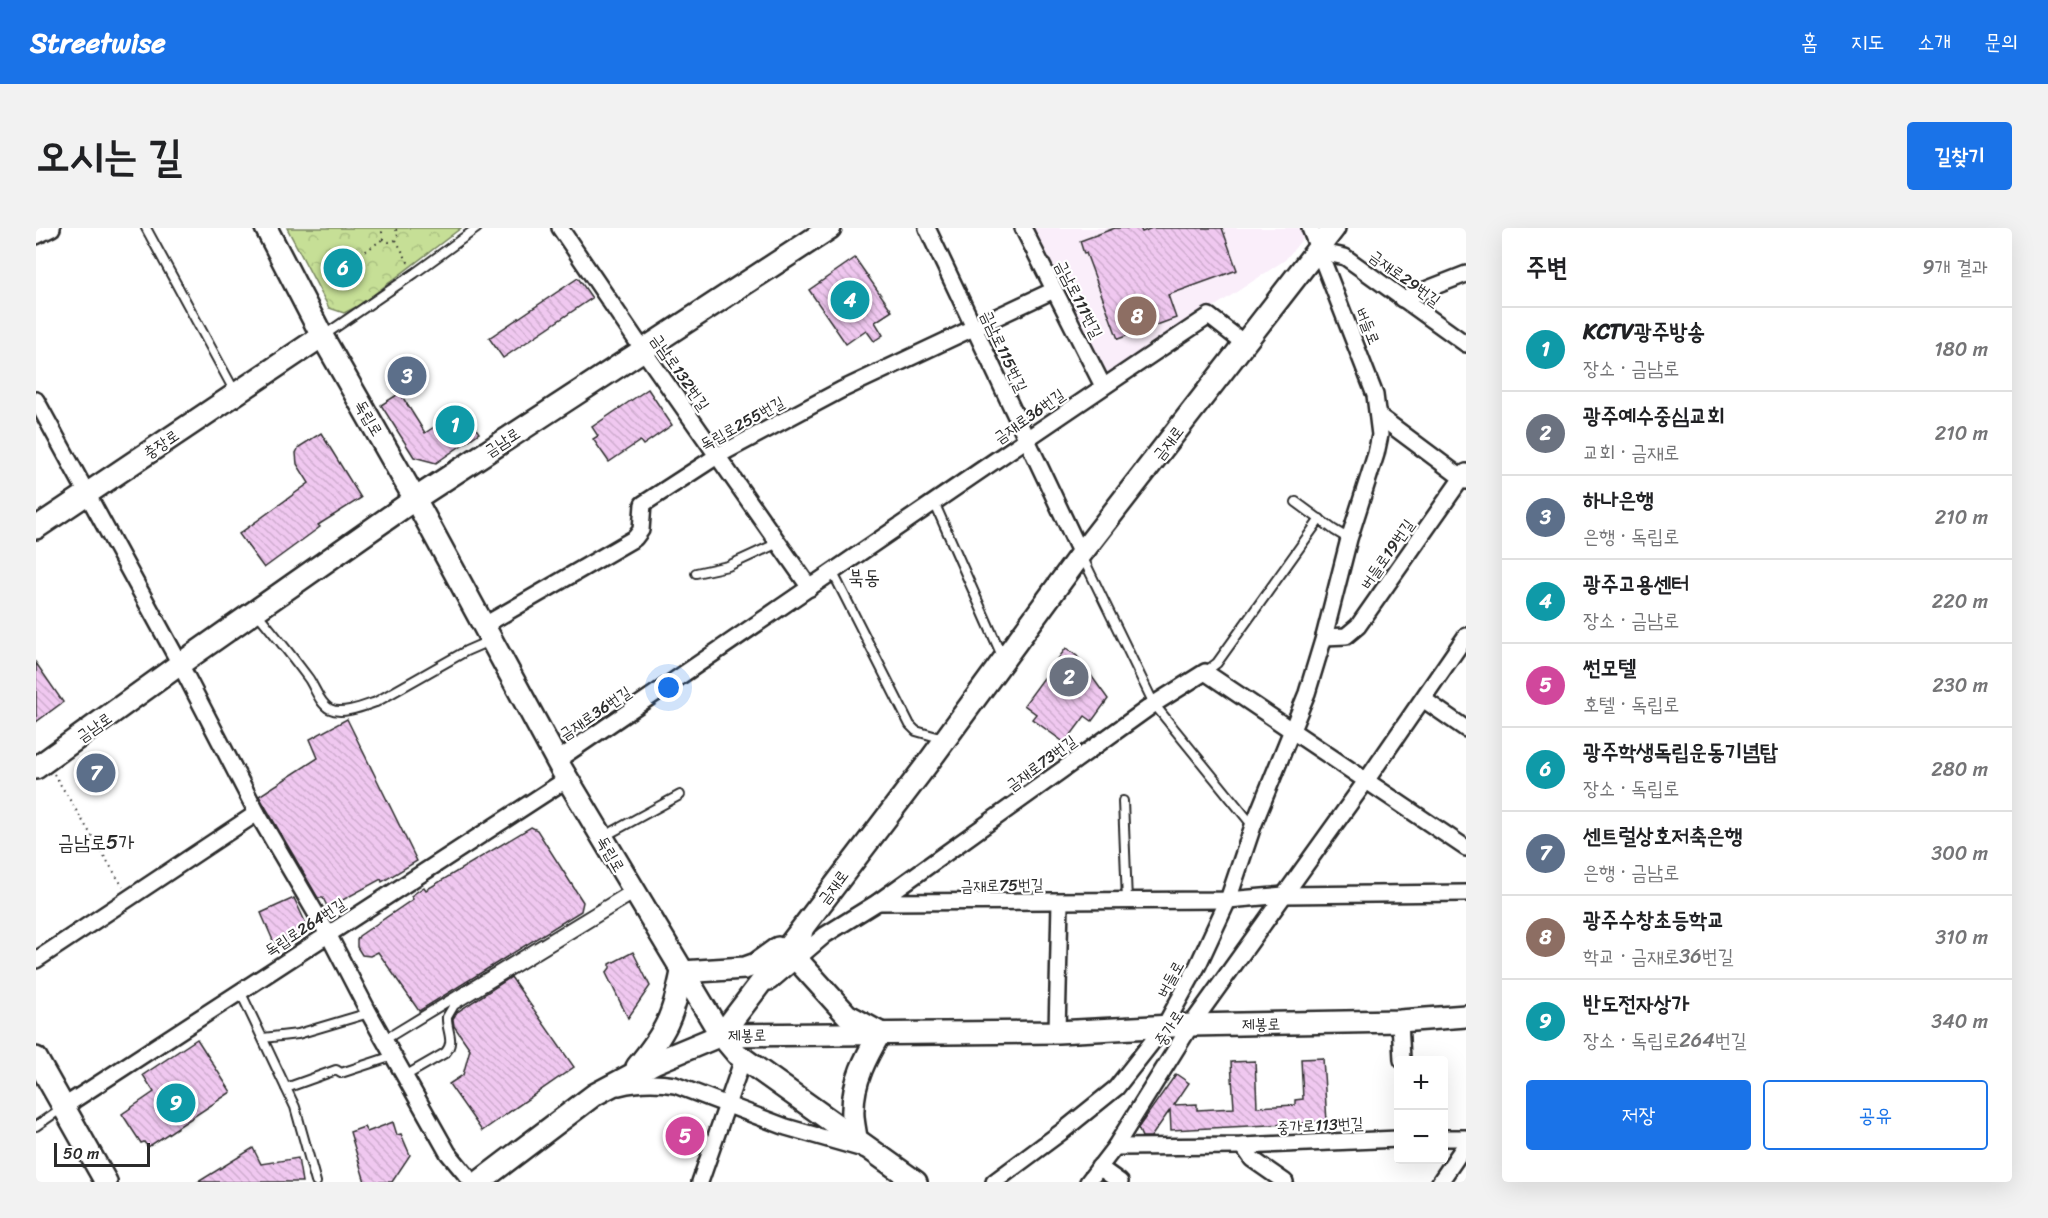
<!DOCTYPE html>
<html lang="ko">
<meta charset="utf-8">
<style>
body{margin:0;font-family:Sriracha,"Poor Story",sans-serif;background:#f2f2f2;color:#202124}
.controls{position:absolute;right:18px;bottom:18px;display:grid;overflow:hidden;border-radius:6px;box-shadow:0 6px 24px #0002}
.controls button{width:54px;height:54px;display:grid;place-items:center;padding:0;border:0;border-bottom:2px solid #e0e0e0;background:#fff;color:#202124;font:30px sans-serif}
.scale{position:absolute;left:18px;bottom:15px;width:96px;box-sizing:border-box;padding-left:6px;border:3px solid #2b2b2b;border-top:0;font-size:16px;line-height:21px;white-space:nowrap;color:#2b2b2b;-webkit-text-stroke:4px #fff;paint-order:stroke}
.you{position:absolute;left:633px;top:460px;width:21px;height:21px;margin:-15px;border:4px solid #fff;border-radius:50%;background:#1a73e8;box-shadow:0 0 0 9px #1a73e833}
.badge{display:grid;place-items:center;width:39px;height:39px;border-radius:50%;background:#1a73e8;color:#fff;font-size:20px;font-weight:700}
.pin{position:absolute;translate:-50% -50%;border:3px solid #fff;box-shadow:0 2px 6px #0006}
.list{margin:0;padding:0;list-style:none}
h2{display:flex;justify-content:space-between;align-items:center;height:78px;margin:0;padding:0 24px;font-size:26px}
h2 small{font-size:20px;font-weight:400;color:#757577}
.list li{display:grid;grid-template-columns:39px 1fr auto;gap:18px;align-items:center;box-sizing:border-box;height:84px;padding:0 24px;border-top:2px solid #e0e0e0}
.list b{display:block;font-size:22px;white-space:nowrap}
.list p{margin:0;font-size:20px;white-space:nowrap;color:#757577}
.list em{font-size:20px;font-style:normal;color:#757577}
.actions{display:flex;gap:12px;padding:18px 24px}
.actions a{flex:1;padding:14px 0;border:2px solid #1a73e8;border-radius:6px;text-align:center;font-size:21px;color:#1a73e8}
.actions .main{background:#1a73e8;color:#fff}
.map{position:relative;flex:none;width:1430px;height:954px;overflow:hidden;border-radius:6px}
header{display:flex;align-items:center;gap:36px;box-sizing:border-box;height:84px;padding:0 30px;background:#1a73e8;color:#fff}
header strong{font-size:28px}
nav{display:flex;gap:33px;margin-inline-start:auto;font-size:21px}
.intro{display:flex;align-items:center;justify-content:space-between;box-sizing:border-box;height:144px;padding:0 36px}
h1{margin:0;font-size:42px}
.button{padding:15px 27px;border-radius:6px;background:#1a73e8;color:#fff;font-size:21px;font-weight:700}
main{display:flex;gap:36px;padding:0 36px}
aside{flex:1;background:#fff;border-radius:6px;box-shadow:0 6px 24px #0002}
.map>svg:first-child{display:block}
.built{fill:#faeefa}
.forest{fill:url(#forest-crowns);stroke:#788560;stroke-width:1.5}
.building{fill:url(#building-back-hatch);stroke:#2b2b2b;stroke-width:1.5}
.lines{fill:none;stroke-linecap:round;stroke-linejoin:round}
.lane-casing{stroke:#2b2b2b;stroke-width:12}
.street-casing{stroke:#2b2b2b;stroke-width:20}
.secondary-casing{stroke:#2b2b2b;stroke-width:26}
.path{stroke:#2b2b2b;stroke-width:2;stroke-dasharray:1.5 4.5;stroke-linecap:butt}
.lane{stroke:#fff;stroke-width:8}
.street{stroke:#fff;stroke-width:15}
.secondary{stroke:#fff;stroke-width:21}
.labels{text-anchor:middle;dominant-baseline:central;stroke-width:4.5;stroke-linejoin:round;paint-order:stroke}
.street-label{font-size:16px;fill:#2b2b2b;stroke:#fff}
.quarter-label{font-size:20px;fill:#2b2b2b;stroke:#fff}
</style>
<header>
<strong>Streetwise</strong>
<nav><a>홈</a><a>지도</a><a>소개</a><a>문의</a></nav>
</header>
<div class="intro"><h1>오시는 길</h1><a class="button">길찾기</a></div>
<main>
<div class="map">
<svg width="1430" height="954" viewBox="0 0 1430 954">
<defs>
<pattern id="forest-crowns" width="20" height="18" patternUnits="userSpaceOnUse" patternTransform="scale(1.5)"><rect width="20" height="18" fill="#c6df96"/><path d="M2 6a3 3 0 1 1 6 0M12 15a3 3 0 1 1 6 0" fill="none" stroke="#aac081"/></pattern>
<pattern id="building-back-hatch" width="6" height="6" patternUnits="userSpaceOnUse" patternTransform="scale(1.5)"><rect width="6" height="6" fill="#f0c8f0"/><path d="M-1 5l2 2M0 0l6 6M5-1l2 2" fill="none" stroke="#ceacce"/></pattern>
</defs>
<rect width="100%" height="100%" fill="#fff"/>
<filter id="ink" filterUnits="userSpaceOnUse"><feTurbulence type="fractalNoise" baseFrequency=".0167" numOctaves="2"/><feDisplacementMap in="SourceGraphic" scale="12" xChannelSelector="R" yChannelSelector="G"/><feConvolveMatrix kernelMatrix="1 2 1 2 8 2 1 2 1" color-interpolation-filters="sRGB"/></filter>
<g filter="url(#ink)">
<polygon class="built" points="996,0 1265,0 1268,9 1249,32 1076,146 1064,144"/>
<polygon class="forest" points="251,0 425,0 324,77 308,85 293,80"/>
<g class="building">
<polygon points="1079,0 1104,0 1106,4 1116,0 1186,0 1201,42 1132,67 1140,90 1082,111 1050,25 1048,26 1044,13"/>
<polygon points="819,30 856,83 839,94 847,107 838,113 830,102 810,116 773,62"/>
<polygon points="542,50 556,70 467,130 453,110"/>
<polygon points="612,161 636,197 607,217 604,213 573,234 557,211 562,208 556,199"/>
<polygon points="364,165 389,205 407,193 405,190 425,178 443,205 400,235 378,229 345,177"/>
<polygon points="285,205 325,270 282,297 284,299 228,340 203,306 273,255 261,236 260,225 263,219"/>
<polygon points="1030,420 1041,428 1072,471 1056,493 1049,488 1029,515 996,491 1000,486 988,477"/>
<polygon points="0,435 27,474 0,494"/>
<polygon points="311,491 381,633 346,654 345,651 292,680 287,670 282,670 223,568 282,530 274,511"/>
<polygon points="495,599 501,602 547,674 545,683 383,783 342,724 334,728 326,727 321,719 321,712 323,708 377,671 375,668 388,659 390,662"/>
<polygon points="258,670 273,702 239,717 225,685"/>
<polygon points="597,724 614,758 592,790 570,745 574,740 574,736"/>
<polygon points="475,749 538,839 446,903 413,856 427,847 434,821 418,798 417,791 421,784"/>
<polygon points="161,811 195,864 112,919 108,914 105,915 86,886 118,864 107,847"/>
<polygon points="1287,830 1291,894 1135,902 1134,882 1115,909 1106,909 1102,900 1140,846 1153,855 1138,877 1161,876 1161,882 1198,880 1195,834 1219,833 1221,879 1259,877 1259,872 1267,871 1265,831"/>
<polygon points="357,894 361,907 365,906 374,927 356,954 329,954 314,904 328,899 331,904"/>
<polygon points="217,920 225,936 262,930 266,954 162,954"/>
</g>
<g class="lines">
<g class="lane-casing">
<g id="lane">
<polyline points="110,0 199,164"/>
<polyline points="287,108 379,45 441,0"/>
<polyline points="898,274 966,428"/>
<polyline points="1260,274 1298,302 1313,311"/>
<polyline points="1046,328 1118,476 1217,598"/>
<polyline points="660,345 692,338 742,315"/>
<polyline points="797,345 874,497 880,503 908,511"/>
<path d="M221,385C239,407 256,428 273,451C279,460 284,476 294,481C306,487 328,478 340,474L430,423L453,413"/>
<polyline points="1169,444 1181,435 1284,291"/>
<polyline points="1087,573 1091,673"/>
<polyline points="567,609 644,567"/>
<polyline points="204,763 259,879 280,954"/>
<polyline points="227,810 262,806 333,785"/>
<polyline points="348,812 596,661"/>
<path d="M369,848L409,825C420,814 410,802 411,789L418,777L598,667"/>
<polyline points="250,860 300,842 305,845 357,828"/>
<polyline points="0,898 26,880"/>
</g>
</g>
<g class="street-casing">
<g id="street">
<polyline points="524,0 607,122 774,360"/>
<polyline points="891,0 1045,326"/>
<polyline points="987,0 1067,158"/>
<polyline points="0,8 16,0"/>
<polyline points="1282,23 1309,29 1430,116"/>
<polyline points="1366,71 1430,46"/>
<polyline points="0,172 144,436 221,585 292,706 333,785 412,925 436,954"/>
<polyline points="1343,188 1430,253"/>
<polyline points="447,398 599,310 605,302 607,276 681,228 805,162 1018,62"/>
<polyline points="1288,409 1310,408 1322,398 1430,244"/>
<polyline points="1387,471 1430,501"/>
<path d="M520,533C738,385 954,234 1173,88L1209,116"/>
<polyline points="842,674 1192,672 1248,667 1430,665"/>
<polyline points="0,732 221,585"/>
<polyline points="734,754 789,707 842,674 1118,476 1169,444 1430,620"/>
<polyline points="1364,793 1366,832"/>
<polyline points="1021,804 1024,674"/>
<path d="M583,859C603,854 620,854 639,857L750,899L827,921"/>
<polyline points="27,879 531,551"/>
<polyline points="1408,910 1430,910"/>
<polyline points="1207,918 1216,931 1249,954"/>
<polyline points="1079,919 1207,918 1362,911"/>
<polyline points="1063,939 1084,954"/>
<polyline points="664,954 707,831"/>
<polyline points="958,954 1028,902 1080,860 1128,799 1162,737 1192,672 1217,598 1271,465 1288,409 1313,311 1340,226 1344,207 1339,167 1274,0"/>
<polyline points="1052,954 1079,919 1155,797 1330,553 1430,408"/>
<polyline points="1404,954 1430,916"/>
</g>
</g>
<g class="secondary-casing">
<g id="secondary">
<polyline points="230,0 286,108 379,271 526,542 685,807 701,826 880,954"/>
<polyline points="0,300 286,108"/>
<polyline points="0,540 144,436 379,271 794,0"/>
<path d="M766,702L762,719L764,735L811,787L844,805C830,829 817,853 817,881C816,891 819,901 820,910"/>
<polyline points="685,807 889,539 1045,326 1298,0"/>
<polyline points="0,830 70,954"/>
<path d="M601,839C630,804 637,789 646,744L709,740L720,736L742,720"/>
<polyline points="443,954 558,867 620,834 685,807 1021,804 1155,797 1364,793 1430,788"/>
</g>
</g>
<g class="path">
<polyline points="347,11 353,14 360,12 362,5 359,0"/>
<polyline points="347,11 346,4 348,0"/>
<polyline points="360,12 373,36"/>
<polyline points="310,37 347,11"/>
<polyline points="18,546 87,659"/>
</g>
<use href="#lane" class="lane"/>
<use href="#street" class="street"/>
<use href="#secondary" class="secondary"/>
</g>
</g>
<g class="labels">
<g class="street-label">
<text transform="translate(1369 50) rotate(36)">금재로29번길</text>
<text transform="translate(1043 71) rotate(63)">금남로111번길</text>
<text transform="translate(1332 98) rotate(68)">버들로</text>
<text transform="translate(968 123) rotate(65)">금남로115번길</text>
<text transform="translate(644 144) rotate(55)">금남로132번길</text>
<text transform="translate(993 188) rotate(-35)">금재로36번길</text>
<text transform="translate(333 190) rotate(60)">독립로</text>
<text transform="translate(706 195) rotate(-29)">독립로255번길</text>
<text transform="translate(466 214) rotate(-33)">금남로</text>
<text transform="translate(1132 215) rotate(-52)">금재로</text>
<text transform="translate(125 216) rotate(-34)">충장로</text>
<text transform="translate(1351 326) rotate(-55)">버들로19번길</text>
<text transform="translate(559 485) rotate(-34)">금재로36번길</text>
<text transform="translate(58 499) rotate(-35)">금남로</text>
<text transform="translate(1005 535) rotate(-36)">금재로73번길</text>
<text transform="translate(575 626) rotate(60)">독립로</text>
<text transform="translate(966 657) rotate(-1)">금재로75번길</text>
<text transform="translate(797 659) rotate(-53)">금재로</text>
<text transform="translate(269 699) rotate(-33)">독립로264번길</text>
<text transform="translate(1134 751) rotate(-61)">버들로</text>
<text transform="translate(1225 796) rotate(-1)">제봉로</text>
<text transform="translate(1133 800) rotate(-57)">중가로</text>
<text transform="translate(711 807) rotate(-1)">제봉로</text>
<text transform="translate(1284 897) rotate(-3)">중가로113번길</text>
</g>
<g class="quarter-label">
<text x="828" y="349">북동</text>
<text x="60" y="614">금남로5가</text>
</g>
</g>
</svg>
<div class="controls">
<button>+</button>
<button>−</button>
</div>
<div class="scale">50 m</div>
<div class="you"></div>
<div class="pin badge" style="left:419px;top:197px;background:#0f9aa8">1</div>
<div class="pin badge" style="left:1033px;top:449px;background:#6b7280">2</div>
<div class="pin badge" style="left:371px;top:148px;background:#5c6f8a">3</div>
<div class="pin badge" style="left:814px;top:72px;background:#0f9aa8">4</div>
<div class="pin badge" style="left:649px;top:908px;background:#d1479c">5</div>
<div class="pin badge" style="left:307px;top:40px;background:#0f9aa8">6</div>
<div class="pin badge" style="left:60px;top:545px;background:#5c6f8a">7</div>
<div class="pin badge" style="left:1101px;top:88px;background:#8d6e63">8</div>
<div class="pin badge" style="left:140px;top:875px;background:#0f9aa8">9</div>
</div>
<aside>
<h2>주변<small>9개 결과</small></h2>
<ul class="list">
<li><span class="badge" style="background:#0f9aa8">1</span><div><b>KCTV광주방송</b><p>장소 · 금남로</p></div><em>180 m</em></li>
<li><span class="badge" style="background:#6b7280">2</span><div><b>광주예수중심교회</b><p>교회 · 금재로</p></div><em>210 m</em></li>
<li><span class="badge" style="background:#5c6f8a">3</span><div><b>하나은행</b><p>은행 · 독립로</p></div><em>210 m</em></li>
<li><span class="badge" style="background:#0f9aa8">4</span><div><b>광주고용센터</b><p>장소 · 금남로</p></div><em>220 m</em></li>
<li><span class="badge" style="background:#d1479c">5</span><div><b>썬모텔</b><p>호텔 · 독립로</p></div><em>230 m</em></li>
<li><span class="badge" style="background:#0f9aa8">6</span><div><b>광주학생독립운동기념탑</b><p>장소 · 독립로</p></div><em>280 m</em></li>
<li><span class="badge" style="background:#5c6f8a">7</span><div><b>센트럴상호저축은행</b><p>은행 · 금남로</p></div><em>300 m</em></li>
<li><span class="badge" style="background:#8d6e63">8</span><div><b>광주수창초등학교</b><p>학교 · 금재로36번길</p></div><em>310 m</em></li>
<li><span class="badge" style="background:#0f9aa8">9</span><div><b>반도전자상가</b><p>장소 · 독립로264번길</p></div><em>340 m</em></li>
</ul>
<div class="actions"><a class="main">저장</a><a>공유</a></div>
</aside>
</main>
